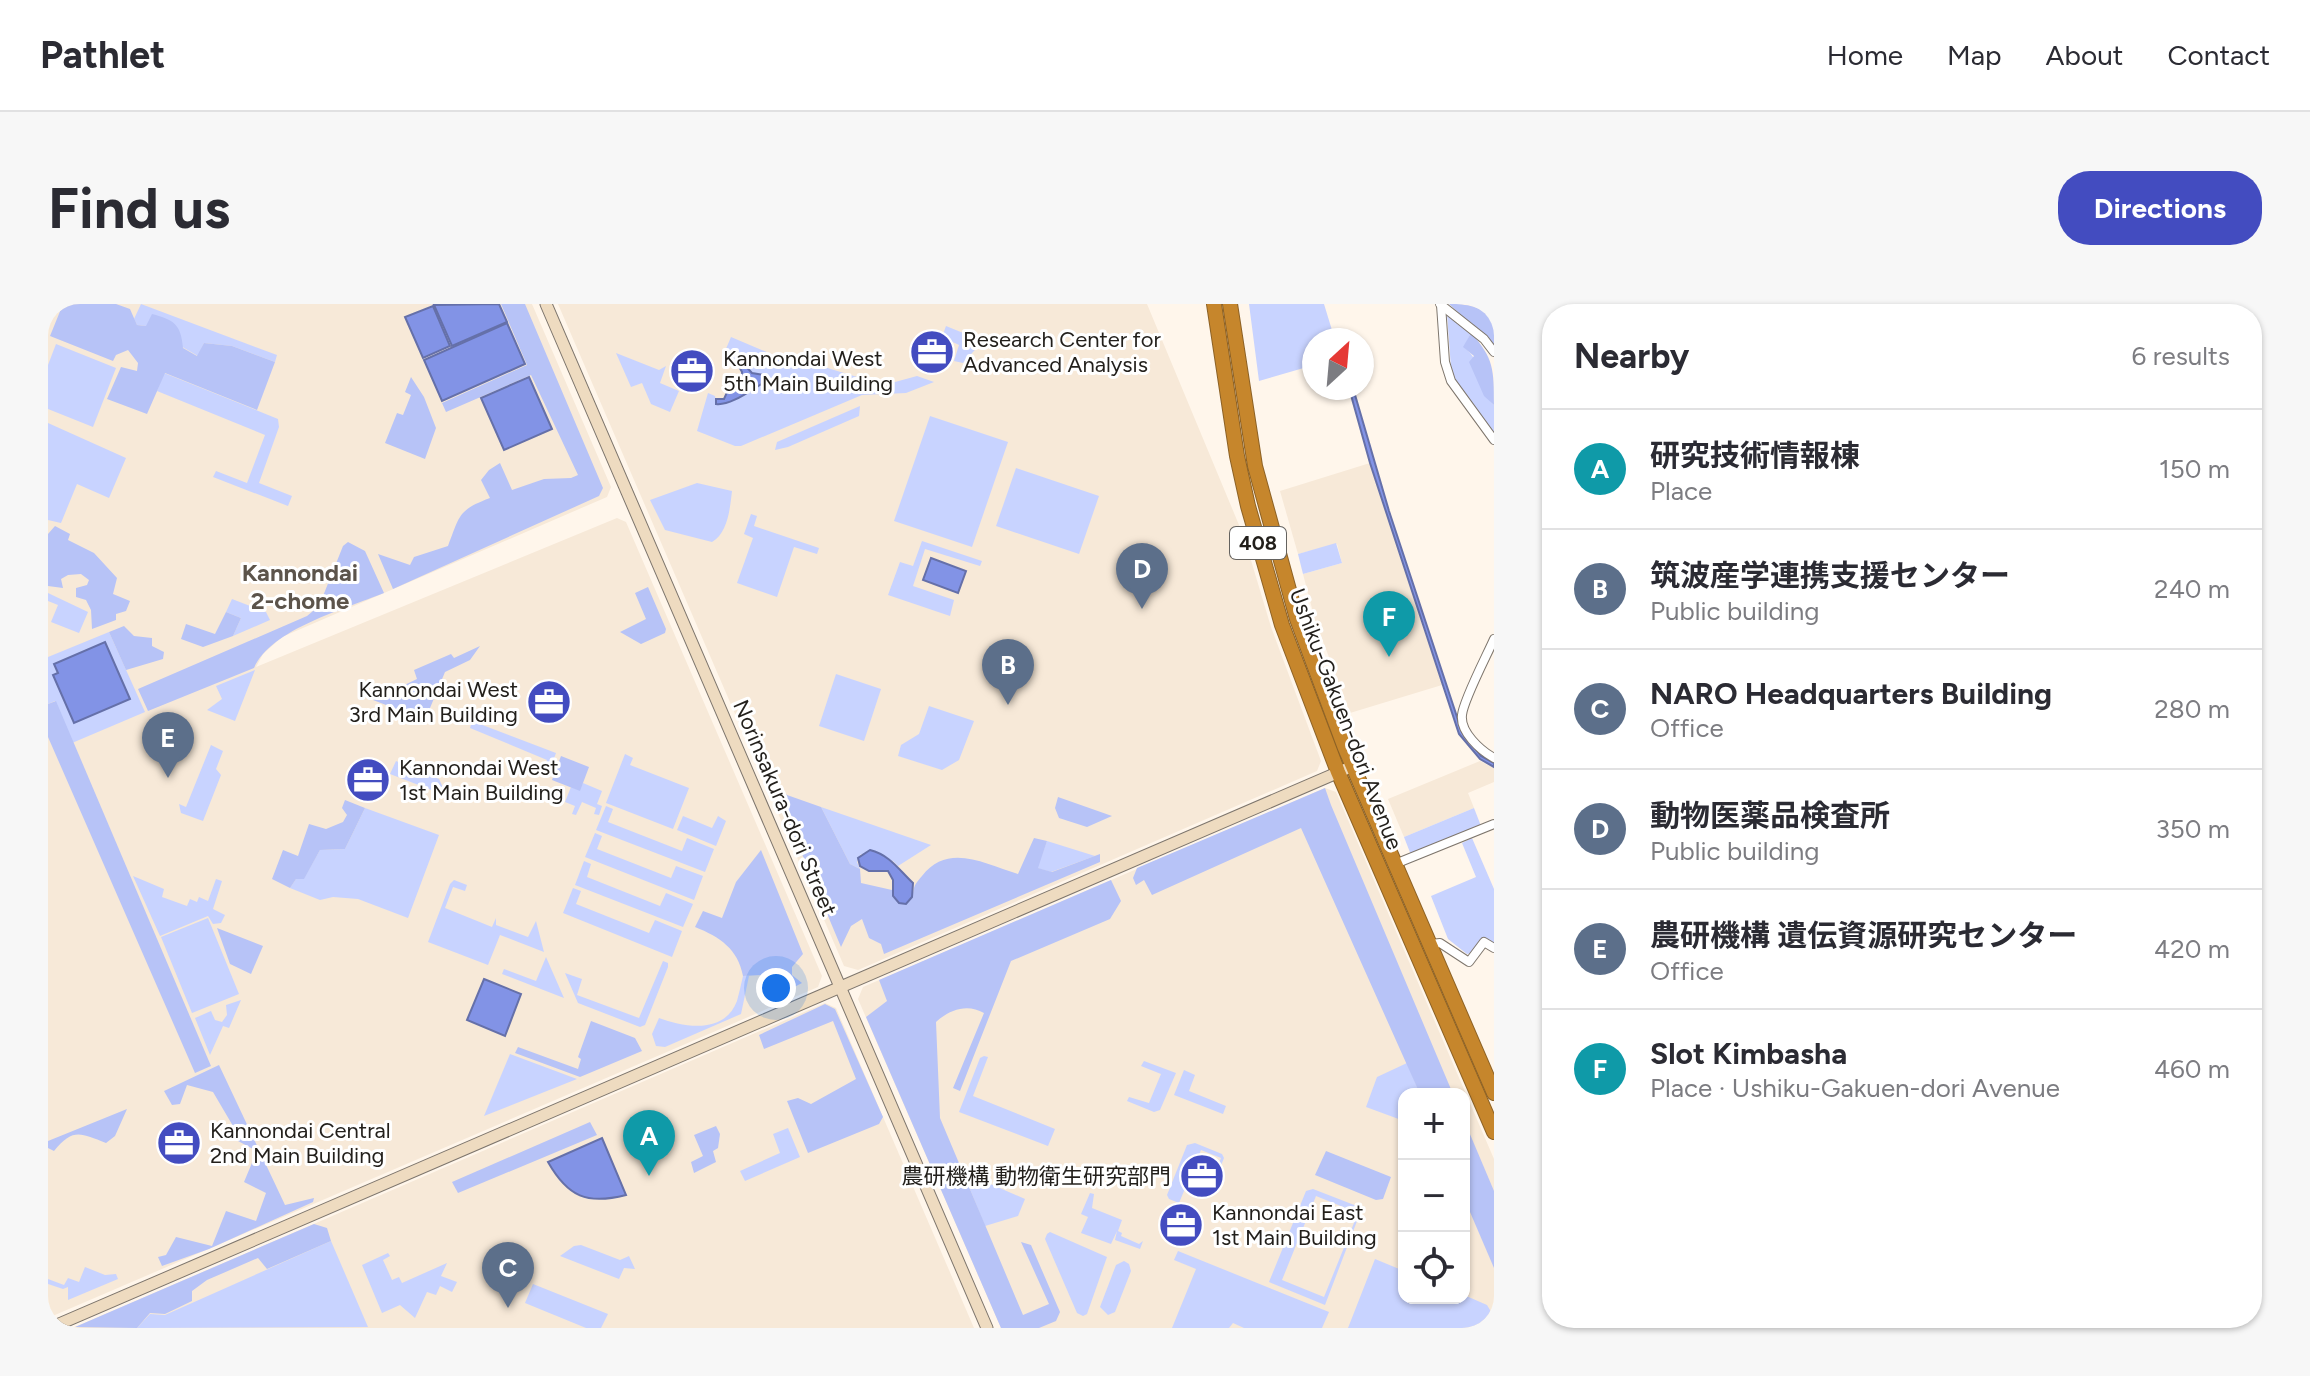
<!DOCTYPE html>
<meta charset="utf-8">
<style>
body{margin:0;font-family:Figtree,"Noto Sans JP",sans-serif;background:#f7f7f7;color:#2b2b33}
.controls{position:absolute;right:24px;bottom:24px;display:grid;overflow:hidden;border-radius:16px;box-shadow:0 2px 6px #0004}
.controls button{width:72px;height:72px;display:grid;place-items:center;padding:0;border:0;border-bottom:2px solid #e1e1e2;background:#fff;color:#2b2b33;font:40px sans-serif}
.compass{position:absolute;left:1254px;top:24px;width:72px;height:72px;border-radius:50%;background:#fff;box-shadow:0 2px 6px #0004;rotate:26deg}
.you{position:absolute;left:728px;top:684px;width:28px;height:28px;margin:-20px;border:6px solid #fff;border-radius:50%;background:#1a73e8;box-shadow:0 0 0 12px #1a73e833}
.badge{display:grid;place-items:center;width:52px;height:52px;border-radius:50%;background:#434cc0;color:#fff;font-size:26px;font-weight:700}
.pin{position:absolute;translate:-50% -66px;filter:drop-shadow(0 2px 4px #0008)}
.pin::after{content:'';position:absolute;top:42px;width:28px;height:24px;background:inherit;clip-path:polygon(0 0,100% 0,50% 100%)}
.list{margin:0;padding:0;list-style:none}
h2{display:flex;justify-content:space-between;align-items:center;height:104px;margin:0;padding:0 32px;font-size:34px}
h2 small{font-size:26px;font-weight:400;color:#7c7c81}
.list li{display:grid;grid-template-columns:52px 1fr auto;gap:24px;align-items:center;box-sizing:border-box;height:120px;padding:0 32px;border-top:2px solid #e1e1e2}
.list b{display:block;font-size:30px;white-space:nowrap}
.list p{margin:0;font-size:26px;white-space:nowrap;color:#7c7c81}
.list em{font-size:26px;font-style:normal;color:#7c7c81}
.icon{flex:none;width:44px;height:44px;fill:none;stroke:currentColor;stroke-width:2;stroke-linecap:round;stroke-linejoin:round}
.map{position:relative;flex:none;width:1446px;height:1024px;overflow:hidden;border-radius:32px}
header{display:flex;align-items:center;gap:48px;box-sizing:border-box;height:112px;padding:0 40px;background:#fff;border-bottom:2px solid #e1e1e2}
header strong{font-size:38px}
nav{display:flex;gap:44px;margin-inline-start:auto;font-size:28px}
.intro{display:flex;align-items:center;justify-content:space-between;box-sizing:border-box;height:192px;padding:0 48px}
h1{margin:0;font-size:56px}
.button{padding:20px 36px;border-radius:32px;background:#434cc0;color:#fff;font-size:28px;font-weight:700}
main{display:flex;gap:48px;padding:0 48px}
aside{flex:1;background:#fff;border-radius:32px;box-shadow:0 2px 6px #0004}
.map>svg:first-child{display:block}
.built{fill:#f7e9d8;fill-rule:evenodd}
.green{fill:#c8d3ff;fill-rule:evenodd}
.forest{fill:#b7c3f7}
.water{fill:#8293e6;stroke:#6570a9;stroke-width:2}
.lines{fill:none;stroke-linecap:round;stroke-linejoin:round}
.street-casing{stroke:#7e766d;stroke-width:10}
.secondary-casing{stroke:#7e766d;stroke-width:13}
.highway-casing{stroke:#8d6226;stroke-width:16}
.street{stroke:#fff;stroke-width:8}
.secondary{stroke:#eedbc0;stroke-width:11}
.highway{stroke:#c6862c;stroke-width:14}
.labels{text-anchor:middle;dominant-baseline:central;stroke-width:6;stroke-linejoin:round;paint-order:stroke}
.shield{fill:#fff;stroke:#64625f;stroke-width:2}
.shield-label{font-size:20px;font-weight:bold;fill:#221f1b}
.poi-label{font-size:22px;fill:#221f1b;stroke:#fff;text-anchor:start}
.street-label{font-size:22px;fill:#221f1b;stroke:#fff}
.neighbourhood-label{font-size:24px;font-weight:bold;fill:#5c544b;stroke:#fff}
</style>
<header>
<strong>Pathlet</strong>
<nav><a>Home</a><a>Map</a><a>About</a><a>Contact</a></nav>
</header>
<div class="intro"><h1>Find us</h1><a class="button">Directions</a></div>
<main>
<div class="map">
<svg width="1446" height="1024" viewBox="0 0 1446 1024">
<rect width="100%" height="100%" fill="#fff6eb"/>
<g class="built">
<polygon points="0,0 484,0 563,183 559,193 234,333 215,350 208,363 569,214 578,218 774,672 770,683 0,1014"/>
<polygon points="510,0 1099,0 1196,233 1223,323 1273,457 1269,467 810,666 796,662"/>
<polygon points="1322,159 1394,381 1302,409 1267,316 1255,270 1294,259 1289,240 1250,250 1232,187"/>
<polygon points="1432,457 1446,464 1446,478 1420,489 1426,504 1356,533 1340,495"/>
<path d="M1277,484L1288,488L1446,855V1024H953L810,695L815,683ZM1356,790H1416V994H1356Z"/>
<polygon points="777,699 788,704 926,1024 25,1024"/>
</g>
<g class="green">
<polygon points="93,0 229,51 227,58 184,42 156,39 150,52 98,22 89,21 86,15"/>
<polygon points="1201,0 1276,0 1287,36 1266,36 1266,61 1211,77"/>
<path d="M1399,10L1423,29L1416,43C1438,61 1426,81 1446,101V130L1408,78L1403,64Z"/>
<polygon points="898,22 935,37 915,59 906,57 911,41 894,33"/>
<path d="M683,33L759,65L763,59L839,82L842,76L847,78L869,72L886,78L858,89L814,91L693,142H687L649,127L660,89L667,92L668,100C686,100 702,86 717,78L718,76L699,66L693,57L689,61L674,54Z"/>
<polygon points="8,40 68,64 45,123 0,105 0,61"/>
<polygon points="568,49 611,66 618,62 612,79 631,87 622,108 603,100 594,79 583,83"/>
<polygon points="116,69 230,115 231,123 211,179 244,192 240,202 165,173 168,167 199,179 217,131 109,87"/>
<polygon points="812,102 811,112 740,143 727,146 729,138"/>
<polygon points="882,112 960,138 924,243 846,217"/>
<polygon points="0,119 78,154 61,194 29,180 13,219 0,216"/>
<polygon points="968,164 1051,192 1031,250 948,222"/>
<path d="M649,179L684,187C682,204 680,229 664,238L617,226L602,196Z"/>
<polygon points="703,210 709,212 706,222 771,244 769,250 746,243 729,293 689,279 705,234 696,230"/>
<polygon points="874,237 934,257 932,262 877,245 865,282 906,296 902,312 840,291 852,258 865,262"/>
<polygon points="1288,239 1294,259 1255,270 1250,250"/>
<polygon points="0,289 40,308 31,329 3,318 10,301 0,297"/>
<polygon points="184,295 218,308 222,316 185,332 193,314 178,308"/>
<polygon points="61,328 97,408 24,439 7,397 0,400 0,353"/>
<polygon points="207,366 187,417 159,406 174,395 168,382"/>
<polygon points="788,370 833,385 816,437 771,422"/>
<polygon points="881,402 926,417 911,456 894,466 850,452 853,441 871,430"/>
<polygon points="424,417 508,449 500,471 494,468 499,456 422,424"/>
<polygon points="163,441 175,447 168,465 173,471 155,517 133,509 131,500 138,503"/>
<polygon points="577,450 585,454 582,461 641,484 625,525 558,499"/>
<polygon points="348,457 391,475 399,492 342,470"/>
<polygon points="535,479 554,487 549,500 554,502 551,511 546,510 548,504 534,498 528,511 524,510 527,502 517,498 523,483 531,486"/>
<polygon points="558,502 565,505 560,518 634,547 639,534 666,545 657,568 548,526"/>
<polygon points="773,503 883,541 850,562 845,557 813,550 809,558 812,565 802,560"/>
<polygon points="317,504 391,531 360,614 310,595 285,593 272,596 242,584 248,575 256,574 272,546 297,545"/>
<polygon points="1426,504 1433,522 1363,551 1356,533"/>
<polygon points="635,512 664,524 670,512 678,517 668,542 629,526"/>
<polygon points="547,529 554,532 549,545 623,574 628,562 655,572 646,596 537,553"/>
<polygon points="1424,534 1446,585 1446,640 1433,634 1425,649 1419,650 1400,635 1383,592 1428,573 1414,539"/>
<polygon points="999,537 1047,552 1003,568 989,564"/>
<polygon points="536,557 543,560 539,573 612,602 618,589 645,600 635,623 527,581"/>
<polygon points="85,572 116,585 114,593 139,602 142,595 149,598 151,593 160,597 168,575 174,577 165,605 177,611 173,619 165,620 160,612 112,632"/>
<polygon points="406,576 419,581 417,587 405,583 397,604 444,623 448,614 448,621 480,633 488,617 496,648 452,631 440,661 380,638 402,580"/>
<polygon points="525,584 533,587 528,600 601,629 607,616 634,627 624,653 515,609"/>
<polygon points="160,614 191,690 144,709 113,633"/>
<polygon points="498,653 516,694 454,670 456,665 488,677"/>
<polygon points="615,657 620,659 620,663 597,721 592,723 530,699 517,669 534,675 529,691 591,714"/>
<path d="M695,672H701L693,710L617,743L608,742L604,730L611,714C636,723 676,731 689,697C691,689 693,681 695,672Z"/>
<polygon points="193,696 181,724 175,722 162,751 147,714 163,707 167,716 174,718 179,711 178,701"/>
<polygon points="462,750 529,775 436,812"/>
<polygon points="936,752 940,753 925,792 1007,825 1000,842 911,808 932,754"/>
<polygon points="1096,757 1128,769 1112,806 1106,808 1079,797 1081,793 1101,799 1113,770 1093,762"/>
<polygon points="1359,759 1372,790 1356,790 1356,817 1318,803 1329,773"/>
<polygon points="1136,766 1147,771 1141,787 1178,802 1175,810 1126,791"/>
<polygon points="740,824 752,853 697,877 692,867 732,849 725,830"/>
<polygon points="1147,839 1174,850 1176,854 1162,889 1160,888 1173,854 1153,846 1131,899 1121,895 1119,891 1139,841"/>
<polygon points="915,868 977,895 970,912 937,922"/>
<path d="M1265,885L1314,904L1277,1001L1221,978L1258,887ZM1268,892L1310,909L1276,993L1234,976Z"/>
<polygon points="1042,889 1046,890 1044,904 1074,916 1070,927 1074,929 1073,932 1091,940 1095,937 1092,945 1067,936 1069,927 1063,940 1033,929 1040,913 1033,910"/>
<polygon points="1002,928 1059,953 1039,1010 1035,1012 1029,1009 997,935 999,930"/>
<polygon points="283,937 320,1023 89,1024 102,1010 117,1011"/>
<polygon points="533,941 572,956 581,952 587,965 576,964 571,975 512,952 526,942"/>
<polygon points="1130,947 1281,1008 1274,1024 1196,1024 1185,1019 1181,1024 1124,1024 1148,965 1126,956"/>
<polygon points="340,949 342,952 335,956 344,976 351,973 354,979 399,959 393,972 409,978 404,988 392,982 388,991 379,988 367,1014 352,1001 334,1009 314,961"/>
<polygon points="1327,955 1356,967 1356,994 1416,994 1416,991 1439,1001 1445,1011 1440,1024 1300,1024"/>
<polygon points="1076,957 1081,960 1083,967 1067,1008 1060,1011 1052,1003 1068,961"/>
<polygon points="37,963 57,971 68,970 70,975 20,996 20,983 15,985 0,980 0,975 16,981 20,974 31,978"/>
<polygon points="485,980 560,1010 553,1024 538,1024 477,999"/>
</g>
<g class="forest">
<path d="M15,0H68L82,5L89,21L98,22L104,10C126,16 133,20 135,44L149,52L156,39L184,42L227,58L209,106L117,69L99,110L59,95L73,63L89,67L90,59L80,46L68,51L65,57L2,32Z"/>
<path d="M453,0H477L555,184L551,192L345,285L330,250L362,261L366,253L400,242C412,211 410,206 442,194L433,176L441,166L452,159L464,186L496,175L523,174L530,171L483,71L398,108L394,99L479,61Z"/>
<path d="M1401,0C1420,0 1432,2 1446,16V41Z"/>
<path d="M1423,29C1446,54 1446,66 1446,101L1436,92L1421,58L1426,52L1415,43Z"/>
<polygon points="363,73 376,93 388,124 377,155 337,139 349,109 355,111 363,91 357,88"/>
<polygon points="7,222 22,230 20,236 46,249 69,274 65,290 82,297 78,307 68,310 68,316 44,325 43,306 38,296 28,293 28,284 39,281 41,276 33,270 20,271 13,275 15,284 0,282 0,230"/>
<path d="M300,238L317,247L336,289C297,305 223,325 206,364L100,407L90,385L259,312L271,302L295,242Z"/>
<polygon points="600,283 618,325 617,329 593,340 572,328 598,315 587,289"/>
<polygon points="178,308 193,314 185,332 155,343 133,335 138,320 167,330"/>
<polygon points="76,322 86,332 104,334 104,342 116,348 115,355 78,366 61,328"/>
<polygon points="432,342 422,356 397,368 377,416 325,396 369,375 366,366 403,350 406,354"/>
<polygon points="8,397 163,762 147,769 0,433 0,400"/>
<polygon points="513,452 541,463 532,487 504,476"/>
<path d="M723,476L739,491L773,503L802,560L812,565L813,579L844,586L845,592L865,589C866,580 869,578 874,572C900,538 937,560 970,570L986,534L999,537L990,564L1004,568L1052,550V558L836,650L833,640L821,634L814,615L803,622L793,643Z"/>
<polygon points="1277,484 1283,501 1405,790 1372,790 1253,524 1104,591 1096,576 1088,581 1085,574 1089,564"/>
<polygon points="1010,493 1064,512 1039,523 1011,514 1007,504"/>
<polygon points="297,496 317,504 297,545 272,546 256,575 248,575 242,584 224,575 235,546 250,552 261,520 278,525 295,518 299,511 294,504"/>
<path d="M713,546L755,650L744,663V671L754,679L721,696L713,671L695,672C690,645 672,633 647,623L655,607L674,614L688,578Z"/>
<path d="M1063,576L1073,597L1062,615L963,657L912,787L905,784L936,709C919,699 901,706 888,718L892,814L975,1011L1001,1000L973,938L983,941L1012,1008L1008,1017L991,1024H953L818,713L839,697L831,676Z"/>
<polygon points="169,624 215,642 203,670 182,660"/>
<polygon points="777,700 787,705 835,813 831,820 760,849 739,797 750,794 763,800 808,775 785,717 716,745 711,731"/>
<polygon points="543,717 587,734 594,747 532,773 467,749 470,743 530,765 533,755 530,753"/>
<polygon points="171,761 237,901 266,894 265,898 161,945 114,962 110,953 118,951 128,933 164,942 178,907 208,917 218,889 196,878 206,854 205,845 190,837 185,822 165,788 139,781 132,800 124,801 116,787"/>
<path d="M79,805L67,832L58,839C32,829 25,824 6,847L0,844V837Z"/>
<polygon points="1416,816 1446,887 1446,964 1416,894"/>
<polygon points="542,818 549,831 410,889 404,878"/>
<polygon points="668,822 672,830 670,844 665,847 668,858 646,869 643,858 655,852 646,831"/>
<polygon points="1278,847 1343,873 1335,895 1328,896 1267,871"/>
<polygon points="266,920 279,924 283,937 219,965 210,954 159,976 144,987 144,997 117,1010 102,1009 89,1024 27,1023"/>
</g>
<g class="water">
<polygon points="451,0 459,18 404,42 386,1"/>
<polygon points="385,2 402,42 375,54 357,13"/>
<polygon points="459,19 477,60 394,97 376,56"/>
<path d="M692,56L704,69L716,71L717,78C704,85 683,102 668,100V95H676L680,86L693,81L694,68L689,59Z"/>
<polygon points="481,73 504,125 456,146 433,94"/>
<polygon points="1301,84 1305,84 1341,207 1414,428 1433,452 1446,459 1446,463 1432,455 1411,430 1322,159"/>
<polygon points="883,254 918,267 910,289 875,276"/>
<polygon points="57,338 82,395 26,419 5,371 10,369 6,360"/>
<path d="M822,546C842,551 851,566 865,579L864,593L858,600L851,599L845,592V576L840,567H821L812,562L810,554Z"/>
<polygon points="436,675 473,690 457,732 419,716"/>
<path d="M554,834L578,891C539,901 520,893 500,858Z"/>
</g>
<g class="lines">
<g class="street-casing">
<g id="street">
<polyline points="1392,0 1436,35 1446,48"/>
<polyline points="1393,1 1397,58 1403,77 1446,136"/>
<path d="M1446,335C1439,351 1415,397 1414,411C1412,428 1432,446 1446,454"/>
<polyline points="1347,560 1446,520"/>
<polyline points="1382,640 1392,639 1421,658 1436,638 1446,644"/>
</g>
</g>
<g class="secondary-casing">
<g id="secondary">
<polyline points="498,0 939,1024"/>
<polyline points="2,1024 1305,462"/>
</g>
</g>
<g class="highway-casing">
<g id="highway">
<polyline points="1166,0 1189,152 1200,202 1234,321 1290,468 1446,828"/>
<polyline points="1182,0 1207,162 1249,315 1297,444 1446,789"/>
</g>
</g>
<use href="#street" class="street"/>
<use href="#secondary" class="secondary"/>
<use href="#highway" class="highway"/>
</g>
<defs>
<g id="office-disc" transform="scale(2.3)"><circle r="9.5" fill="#434cc0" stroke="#fff"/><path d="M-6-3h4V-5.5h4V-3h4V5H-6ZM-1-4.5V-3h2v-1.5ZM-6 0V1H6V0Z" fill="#fff"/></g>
</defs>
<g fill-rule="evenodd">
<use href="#office-disc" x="884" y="48"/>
<use href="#office-disc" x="644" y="67"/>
<use href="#office-disc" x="501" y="398"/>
<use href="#office-disc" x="320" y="476"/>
<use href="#office-disc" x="131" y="839"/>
<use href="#office-disc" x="1154" y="872"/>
<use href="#office-disc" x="1133" y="921"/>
</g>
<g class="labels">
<rect class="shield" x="1182" y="223" width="56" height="32" rx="6"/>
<g class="shield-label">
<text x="1210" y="239">408</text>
</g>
<g class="poi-label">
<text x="915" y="35">Research Center for<tspan x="915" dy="25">Advanced Analysis</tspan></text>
<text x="675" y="54">Kannondai West<tspan x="675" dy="25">5th Main Building</tspan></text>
<text x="470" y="385" text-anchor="end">Kannondai West<tspan x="470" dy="25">3rd Main Building</tspan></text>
<text x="351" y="463">Kannondai West<tspan x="351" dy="25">1st Main Building</tspan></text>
<text x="162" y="826">Kannondai Central<tspan x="162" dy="25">2nd Main Building</tspan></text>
<text x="1123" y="872" text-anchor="end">農研機構 動物衛生研究部門</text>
<text x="1164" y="908">Kannondai East<tspan x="1164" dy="25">1st Main Building</tspan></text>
</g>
<g class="street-label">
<text transform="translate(1298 415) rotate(69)">Ushiku-Gakuen-dori Avenue</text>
<text transform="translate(737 504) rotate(67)">Norinsakura-dori Street</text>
</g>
<g class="neighbourhood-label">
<text x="252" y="268">Kannondai<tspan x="252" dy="28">2-chome</tspan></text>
</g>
</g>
</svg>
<div class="controls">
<button>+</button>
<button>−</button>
<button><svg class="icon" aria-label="locate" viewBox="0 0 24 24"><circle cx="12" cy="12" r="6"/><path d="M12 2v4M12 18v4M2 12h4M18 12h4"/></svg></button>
</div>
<svg class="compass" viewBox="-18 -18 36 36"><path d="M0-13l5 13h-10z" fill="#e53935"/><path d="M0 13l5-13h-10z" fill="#7c7c81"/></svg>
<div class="you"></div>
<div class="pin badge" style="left:601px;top:872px;background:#0f9aa8">A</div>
<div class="pin badge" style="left:960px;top:401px;background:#5c6f8a">B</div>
<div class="pin badge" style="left:460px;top:1004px;background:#5c6f8a">C</div>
<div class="pin badge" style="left:1094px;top:305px;background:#5c6f8a">D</div>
<div class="pin badge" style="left:120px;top:474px;background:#5c6f8a">E</div>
<div class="pin badge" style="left:1341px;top:353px;background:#0f9aa8">F</div>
</div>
<aside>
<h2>Nearby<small>6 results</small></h2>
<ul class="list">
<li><span class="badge" style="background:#0f9aa8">A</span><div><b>研究技術情報棟</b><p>Place</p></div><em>150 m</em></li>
<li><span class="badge" style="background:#5c6f8a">B</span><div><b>筑波産学連携支援センター</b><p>Public building</p></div><em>240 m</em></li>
<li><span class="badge" style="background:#5c6f8a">C</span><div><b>NARO Headquarters Building</b><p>Office</p></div><em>280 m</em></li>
<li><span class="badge" style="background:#5c6f8a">D</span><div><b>動物医薬品検査所</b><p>Public building</p></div><em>350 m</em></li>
<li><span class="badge" style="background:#5c6f8a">E</span><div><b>農研機構 遺伝資源研究センター</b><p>Office</p></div><em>420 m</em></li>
<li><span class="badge" style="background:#0f9aa8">F</span><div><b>Slot Kimbasha</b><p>Place · Ushiku-Gakuen-dori Avenue</p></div><em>460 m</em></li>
</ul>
</aside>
</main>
